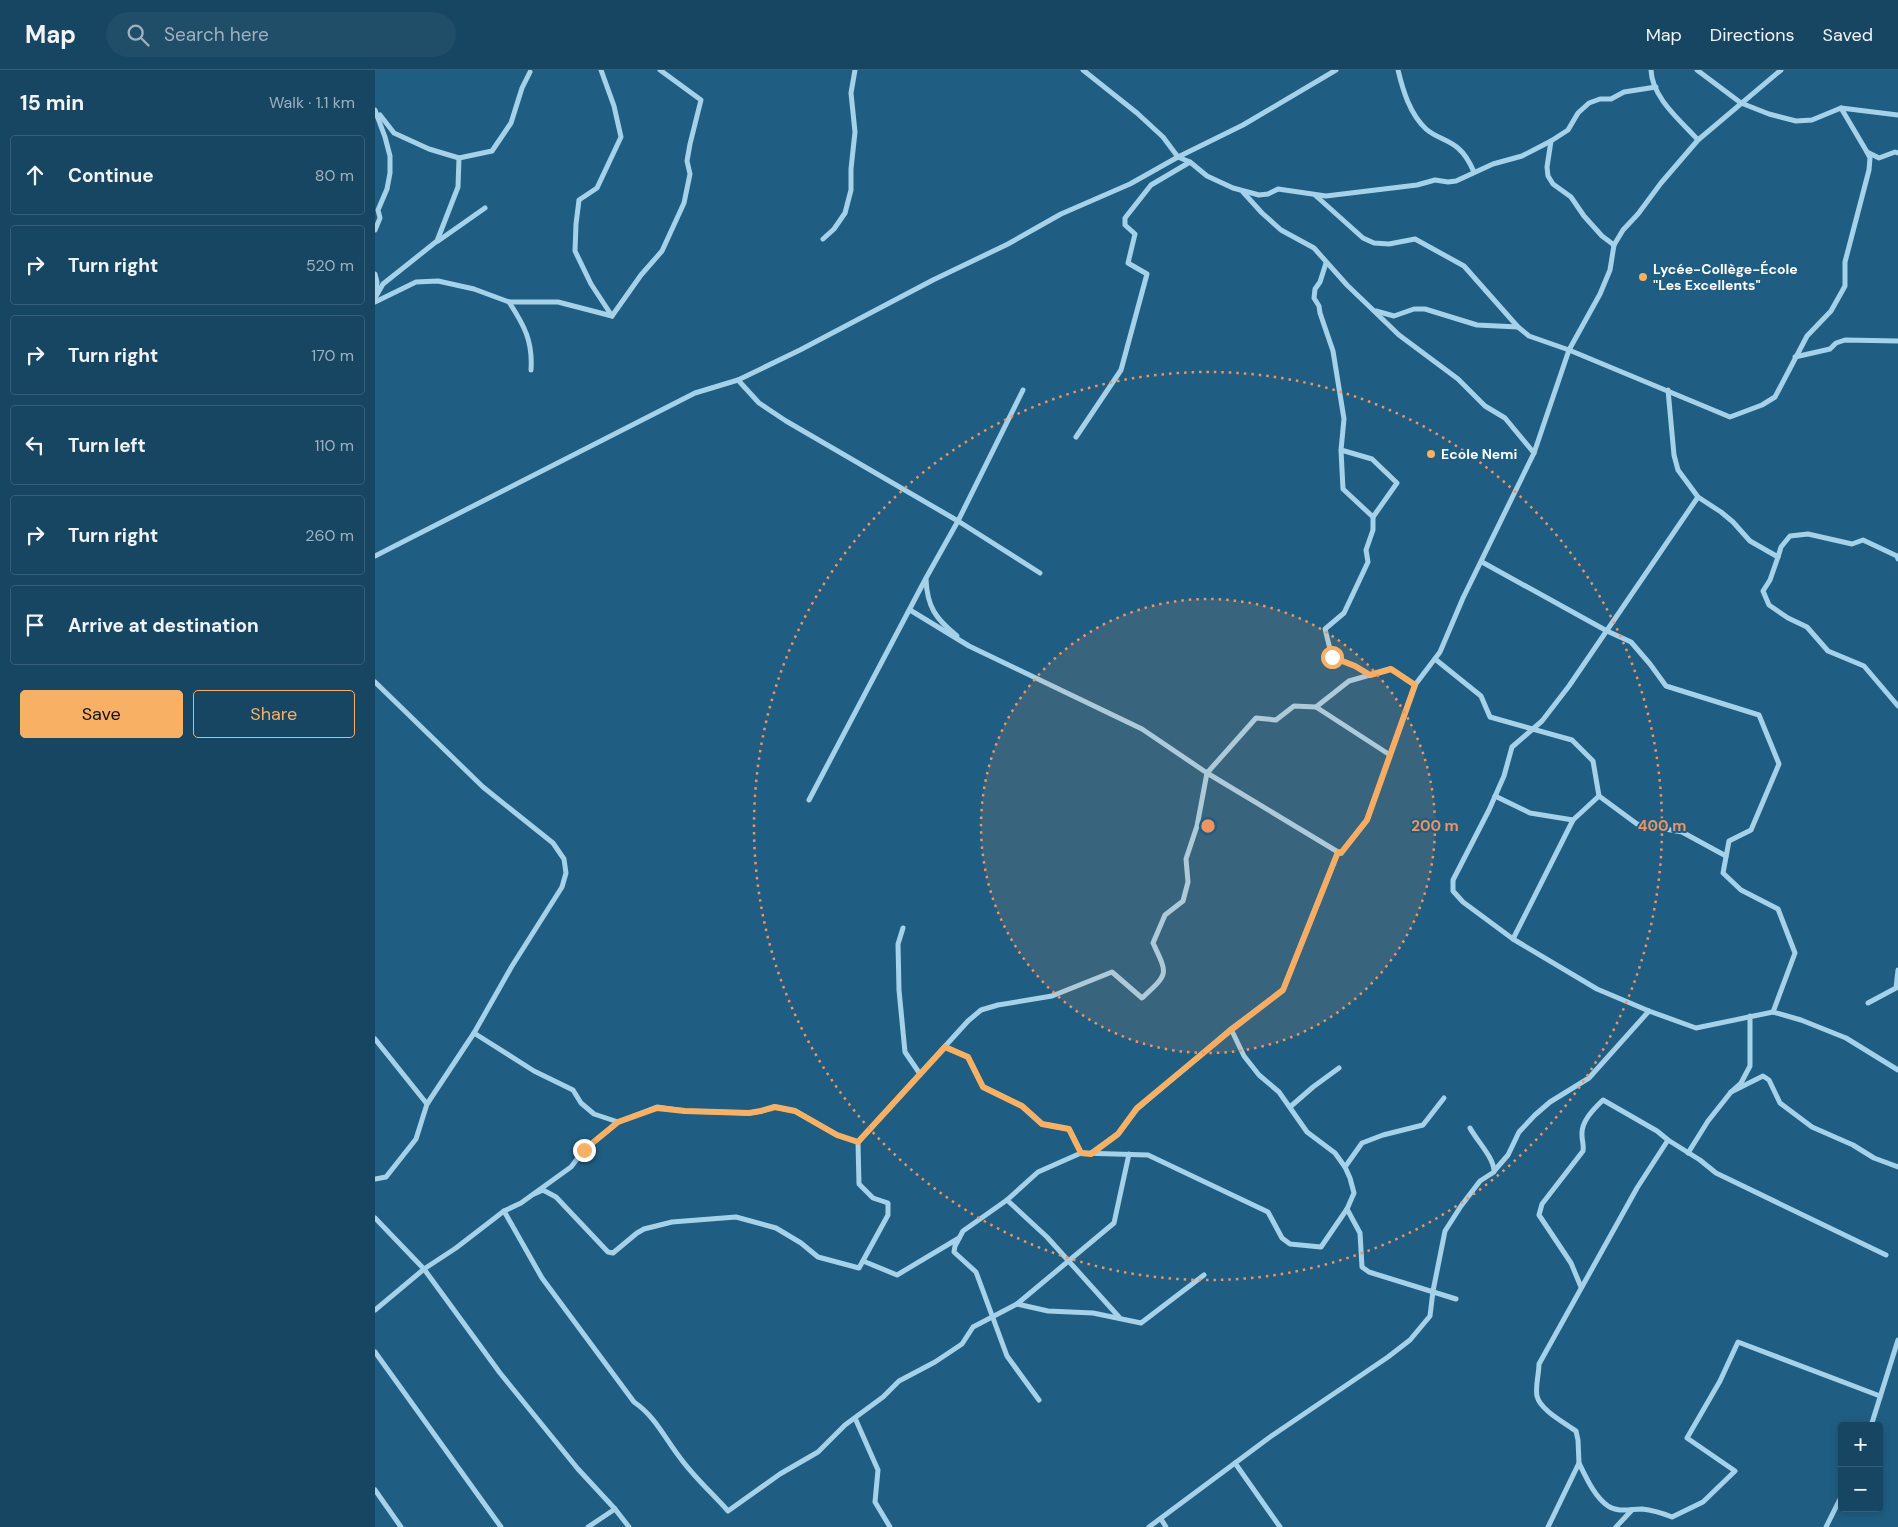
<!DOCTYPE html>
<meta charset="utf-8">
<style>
body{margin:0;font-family:"DM Sans",sans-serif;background:#204d68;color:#f1f3f6}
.controls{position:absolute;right:15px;bottom:15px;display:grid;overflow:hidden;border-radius:5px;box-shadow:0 2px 8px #0003}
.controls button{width:45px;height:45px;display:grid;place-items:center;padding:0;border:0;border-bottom:1px solid #365e77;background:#174662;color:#f1f3f6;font:25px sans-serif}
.stop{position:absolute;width:15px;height:15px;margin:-11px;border:4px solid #f8b064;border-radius:50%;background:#fff}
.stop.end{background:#f8b064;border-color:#fff;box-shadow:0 1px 5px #0008}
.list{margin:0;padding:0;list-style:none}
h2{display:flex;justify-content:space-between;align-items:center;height:65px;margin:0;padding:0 20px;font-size:21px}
h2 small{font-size:16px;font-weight:400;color:#9eb1be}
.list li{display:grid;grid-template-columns:32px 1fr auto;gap:15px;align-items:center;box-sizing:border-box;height:80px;margin:0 10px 10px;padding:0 10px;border:1px solid #365e77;border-radius:5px}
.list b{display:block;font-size:19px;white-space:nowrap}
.list em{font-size:16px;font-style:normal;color:#9eb1be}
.actions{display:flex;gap:10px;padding:15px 20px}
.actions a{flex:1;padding:11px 0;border:1px solid #f8b064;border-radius:5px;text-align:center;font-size:18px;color:#f8b064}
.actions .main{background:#f8b064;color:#111}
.icon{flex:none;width:28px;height:28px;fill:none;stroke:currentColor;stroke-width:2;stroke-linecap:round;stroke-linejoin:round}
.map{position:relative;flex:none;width:1523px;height:1457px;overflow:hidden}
header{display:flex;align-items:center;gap:30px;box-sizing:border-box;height:70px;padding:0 25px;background:#174662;border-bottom:1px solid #365e77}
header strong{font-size:24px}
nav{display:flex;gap:28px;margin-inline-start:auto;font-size:18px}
.search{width:350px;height:45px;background:#204d68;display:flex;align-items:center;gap:12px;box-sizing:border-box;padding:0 18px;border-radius:28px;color:#9eb1be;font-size:19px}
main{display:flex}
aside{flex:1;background:#174662}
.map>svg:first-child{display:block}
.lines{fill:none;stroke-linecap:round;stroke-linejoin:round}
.street{stroke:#a5d1e9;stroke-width:5}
.route{stroke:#f8b064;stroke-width:6}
.ring{fill:none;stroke:#f09361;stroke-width:2.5;stroke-dasharray:2.5 5}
.poi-dot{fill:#f8b064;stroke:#1f5e82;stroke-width:2}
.labels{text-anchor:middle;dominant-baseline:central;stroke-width:4;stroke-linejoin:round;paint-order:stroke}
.poi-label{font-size:14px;font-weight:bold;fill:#fff;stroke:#1f5e82;text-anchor:start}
.centre{fill:#f09361;stroke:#1f5e82;stroke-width:2.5}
.ring-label{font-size:15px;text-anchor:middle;font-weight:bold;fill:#f09361;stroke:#1f5e82;stroke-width:4;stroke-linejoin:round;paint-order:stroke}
</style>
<header>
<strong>Map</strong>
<div class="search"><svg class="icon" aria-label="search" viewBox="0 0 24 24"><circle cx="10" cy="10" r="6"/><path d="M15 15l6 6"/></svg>Search here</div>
<nav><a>Map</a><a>Directions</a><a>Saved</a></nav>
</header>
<main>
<aside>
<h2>15 min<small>Walk · 1.1 km</small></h2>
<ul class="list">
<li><svg class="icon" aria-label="ahead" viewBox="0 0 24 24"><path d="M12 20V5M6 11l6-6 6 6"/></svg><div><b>Continue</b></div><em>80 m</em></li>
<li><svg class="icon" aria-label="right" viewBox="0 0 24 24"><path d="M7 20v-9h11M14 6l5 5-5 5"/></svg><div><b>Turn right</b></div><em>520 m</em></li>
<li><svg class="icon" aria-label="right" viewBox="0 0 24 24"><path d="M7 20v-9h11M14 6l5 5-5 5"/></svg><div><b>Turn right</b></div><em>170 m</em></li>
<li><svg class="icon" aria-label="left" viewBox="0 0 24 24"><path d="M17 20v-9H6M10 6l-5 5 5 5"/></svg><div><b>Turn left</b></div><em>110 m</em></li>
<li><svg class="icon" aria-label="right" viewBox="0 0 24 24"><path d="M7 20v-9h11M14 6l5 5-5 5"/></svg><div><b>Turn right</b></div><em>260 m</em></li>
<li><svg class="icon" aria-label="arrive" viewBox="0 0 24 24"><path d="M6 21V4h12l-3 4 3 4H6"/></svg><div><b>Arrive at destination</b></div></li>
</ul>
<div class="actions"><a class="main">Save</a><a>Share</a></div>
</aside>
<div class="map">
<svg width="1523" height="1457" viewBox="0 0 1523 1457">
<rect width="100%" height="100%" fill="#1f5e82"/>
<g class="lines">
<g class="street">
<polyline points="708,0 762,43 788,67 803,87 815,92 832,106 858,118 884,125 893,124 903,119 951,126 1042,115 1060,110 1073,112 1081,111 1118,94 1147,86 1176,71 1193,60 1203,43 1214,33 1225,29 1236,29 1249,22 1281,17"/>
<path d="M1023,0C1028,21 1035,44 1051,59C1061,68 1075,70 1084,79C1091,85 1095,93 1099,102"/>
<path d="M1276,0C1277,28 1306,51 1323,70"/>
<polyline points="1322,0 1366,33 1394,44 1421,51 1437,50 1466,38 1492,82 1504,88 1520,82 1523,83"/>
<polyline points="1466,38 1523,45"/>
<polyline points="0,40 10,67 15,86 15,103 12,119 3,140 5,148 0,160"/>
<polyline points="5,45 19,63 54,79 84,88"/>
<polyline points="1176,71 1172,97 1173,106 1178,114 1196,127 1209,146 1227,166 1239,175"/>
<polyline points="868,122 887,143 906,160 939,178 972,215 1024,265 1083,309 1110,336 1130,348 1159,383"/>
<polyline points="940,125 988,168 999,173 1014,174 1040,169 1089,196 1143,257 1154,266 1194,280 1355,347 1387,335 1400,327 1432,266 1456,241 1470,216 1470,192 1494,100 1495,88 1492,82"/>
<polyline points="448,169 459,159 470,143 476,120 476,99 480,62 476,23 480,0"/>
<polyline points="63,171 110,138"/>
<polyline points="951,193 945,212 940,219 939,228 944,236 945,243 958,281 969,349 966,380 968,419 998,447 1022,413 997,389 966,380"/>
<polyline points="0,204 2,212 1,223"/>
<polyline points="0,228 8,214 62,171 83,117 84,88 117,81 136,53 147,18 155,2"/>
<polyline points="0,232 41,212 63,211 99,219 134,232 183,232 237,246 216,214 200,181 201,154 204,130 222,118 246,67 239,36 226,0"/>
<path d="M134,232C149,255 158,271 156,300"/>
<polyline points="1001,241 1019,246 1039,239 1050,239 1102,255 1143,257"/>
<polyline points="237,246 266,205 287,181 309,133 315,104 312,91 315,74 326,30 285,0"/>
<polyline points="1420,287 1455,279 1461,273 1470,270 1523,271"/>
<polyline points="363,310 384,333 411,351 583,451 551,508 434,730"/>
<polyline points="648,320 583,451 665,503"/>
<polyline points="1293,320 1299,385 1303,400 1323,427 1346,442 1358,452 1375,471 1403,487 1395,510 1388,521 1394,535 1413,548 1432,557 1453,581 1489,596 1523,636"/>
<polyline points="701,367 746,300 772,204 753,193 760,164 750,155 750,148 776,115 815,92"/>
<polyline points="1323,427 1194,616 1167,651 1137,677 1129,706 1114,740 1078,810 1078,821 1088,832 1138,869 1222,919 1274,941 1321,958 1398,942 1426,950 1471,968 1523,1000"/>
<polyline points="0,486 320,323 363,310 425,280 558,210 633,174 686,144 755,114 803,87 868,55 961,0"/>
<polyline points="1403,487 1406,477 1415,466 1433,464 1477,474 1488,470 1522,486 1523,489"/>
<polyline points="1107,492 1232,561 1256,572 1275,594 1291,616 1384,645 1404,694 1376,760 1354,771 1348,803 1366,820 1403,839 1420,883 1398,942"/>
<path d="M551,509C552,537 561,549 582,566"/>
<polyline points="535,540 594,576 767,659 832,703 881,648 901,650 919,636 941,637 1015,685"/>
<polyline points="1060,589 1106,626 1115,647 1197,670 1218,691 1224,726 1262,754 1307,762 1351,786"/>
<polyline points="995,605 980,596 957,587 950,559 969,543 993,492 991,480 998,460 998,447"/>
<polyline points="0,612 108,717 178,773 189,789 191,803 187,817 137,896 99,963 52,1034 41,1069 11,1107 0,1109"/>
<polyline points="941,637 974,611 1016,599 1040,615"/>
<polyline points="1120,726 1155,743 1198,750 1224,726"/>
<polyline points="528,858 523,874 524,920 530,982 545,1004"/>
<polyline points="1138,869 1198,750"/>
<polyline points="1493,933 1521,918 1523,900"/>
<polyline points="99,963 159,1001 198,1020 206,1033 219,1044 243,1052 282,1037 310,1041 374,1043 386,1041 399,1037 420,1041 462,1065 483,1072"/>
<polyline points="0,969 52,1034"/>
<polyline points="570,977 593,987 608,1017 647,1036 667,1054 694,1059 706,1083"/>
<polyline points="1356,1022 1388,1006 1394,1010 1405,1033 1437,1057 1478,1075 1499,1088 1523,1097"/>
<polyline points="915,1037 938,1017 964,998"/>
<polyline points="716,1083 743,1064 762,1039 856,959 908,920 963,782 966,783 992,750 1040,615 1065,582 1088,528 1159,383 1194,280 1225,224 1235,200 1239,175 1248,160 1263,144 1286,113 1323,70 1406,0"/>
<polyline points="1313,1083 1333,1051 1356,1022 1366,1013 1375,996 1375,946"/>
<polyline points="970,1097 987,1073 1008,1065 1048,1055 1069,1028"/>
<polyline points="1120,1100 1133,1085 1144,1062 1160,1045 1175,1032 1214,1008 1274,941"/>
<path d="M159,1124L168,1120L181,1127L233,1182L238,1183L262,1163L269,1159L297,1152L361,1147L401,1158L426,1173L443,1187L484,1198L513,1145V1133L498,1128L484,1114L483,1072L593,951L606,940L623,935L677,926L737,902L767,928C794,903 793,905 778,873L790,845L808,831L813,812L811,789L822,756L832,703L963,782"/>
<polyline points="632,1130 672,1167 744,1247"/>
<polyline points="972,1139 985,1163 987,1197 994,1202 1081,1229"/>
<path d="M129,1141L167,1208L259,1332C281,1347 290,1369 306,1389C320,1408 338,1424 353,1441L405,1404L443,1382L470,1355L508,1327L524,1311L560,1292L587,1274L598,1257L642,1234L673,1241L718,1243L766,1253L829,1205"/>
<polyline points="0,1148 49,1199 125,1303 203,1399 240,1439 254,1457"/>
<polyline points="488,1191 522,1205 584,1168"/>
<path d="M1206,1217L1196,1193L1164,1145L1167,1134L1208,1081C1209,1075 1207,1071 1207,1065C1206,1051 1219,1039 1228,1030L1282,1061L1293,1070L1325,1090L1341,1103L1511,1185"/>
<polyline points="642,1234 739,1153 754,1084"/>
<polyline points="0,1240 49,1199 81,1178 129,1141 146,1133 196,1097 209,1080 243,1052"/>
<polyline points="0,1282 126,1457"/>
<polyline points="664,1330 632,1286 601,1202 579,1182 580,1176 588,1161 632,1130 663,1102 706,1083 773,1085 893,1142 907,1168 915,1174 946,1177 972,1139 979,1123 975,1108 970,1097 960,1083 932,1062 904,1022 884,1005 869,986 856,959"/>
<polyline points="480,1348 503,1400 500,1432 515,1457"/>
<polyline points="1496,1356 1523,1270"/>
<polyline points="860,1393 905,1457"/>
<path d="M1204,1393C1211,1407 1219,1426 1233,1436C1243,1443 1256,1439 1267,1439C1278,1440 1287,1443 1297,1447L1328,1432L1360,1401L1312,1368L1345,1311L1363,1272L1505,1326"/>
<polyline points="0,1420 26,1457"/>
<polyline points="786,1449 791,1457"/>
<polyline points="213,1457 240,1439"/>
<path d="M774,1457L895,1367L1013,1287L1035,1270L1055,1246L1058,1221L1070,1161L1086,1136L1105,1111L1119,1102C1120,1089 1102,1071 1095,1058"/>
<path d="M1173,1457L1204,1393L1203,1370L1201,1361C1190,1353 1165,1340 1162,1326C1160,1317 1164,1304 1164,1294L1262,1118L1293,1070"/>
<polyline points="1241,1457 1257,1440"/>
<polyline points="1451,1457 1467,1425"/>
</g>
</g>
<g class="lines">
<polyline class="route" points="209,1080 243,1052 282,1038 310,1041 374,1043 386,1041 400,1037 420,1041 462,1065 483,1072 570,977 593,987 608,1017 647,1036 667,1054 694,1059 706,1083 716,1084 743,1064 762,1038 856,960 908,920 963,782 966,783 992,750 1040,615 1016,599 995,605 980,596 957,587"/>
</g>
<circle cx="833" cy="756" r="227" fill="#f09361" fill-opacity=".12"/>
<g class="ring">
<circle cx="833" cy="756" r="227"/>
<circle cx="833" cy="756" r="454"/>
</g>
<g class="poi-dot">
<circle cx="1268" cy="207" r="5"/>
<circle cx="1056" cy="384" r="5"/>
</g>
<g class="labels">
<g class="poi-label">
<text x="1278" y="199">Lycée-Collège-École<tspan x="1278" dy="16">"Les Excellents"</tspan></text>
<text x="1066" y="384">Ecole Nemi</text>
</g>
</g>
<circle cx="833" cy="756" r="8" class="centre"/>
<g class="ring-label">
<text x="1060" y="761">200 m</text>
<text x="1287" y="761">400 m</text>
</g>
</svg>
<div class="controls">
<button>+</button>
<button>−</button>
</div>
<div class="stop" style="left:957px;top:587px"></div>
<div class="stop end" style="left:209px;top:1080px"></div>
</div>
</main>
